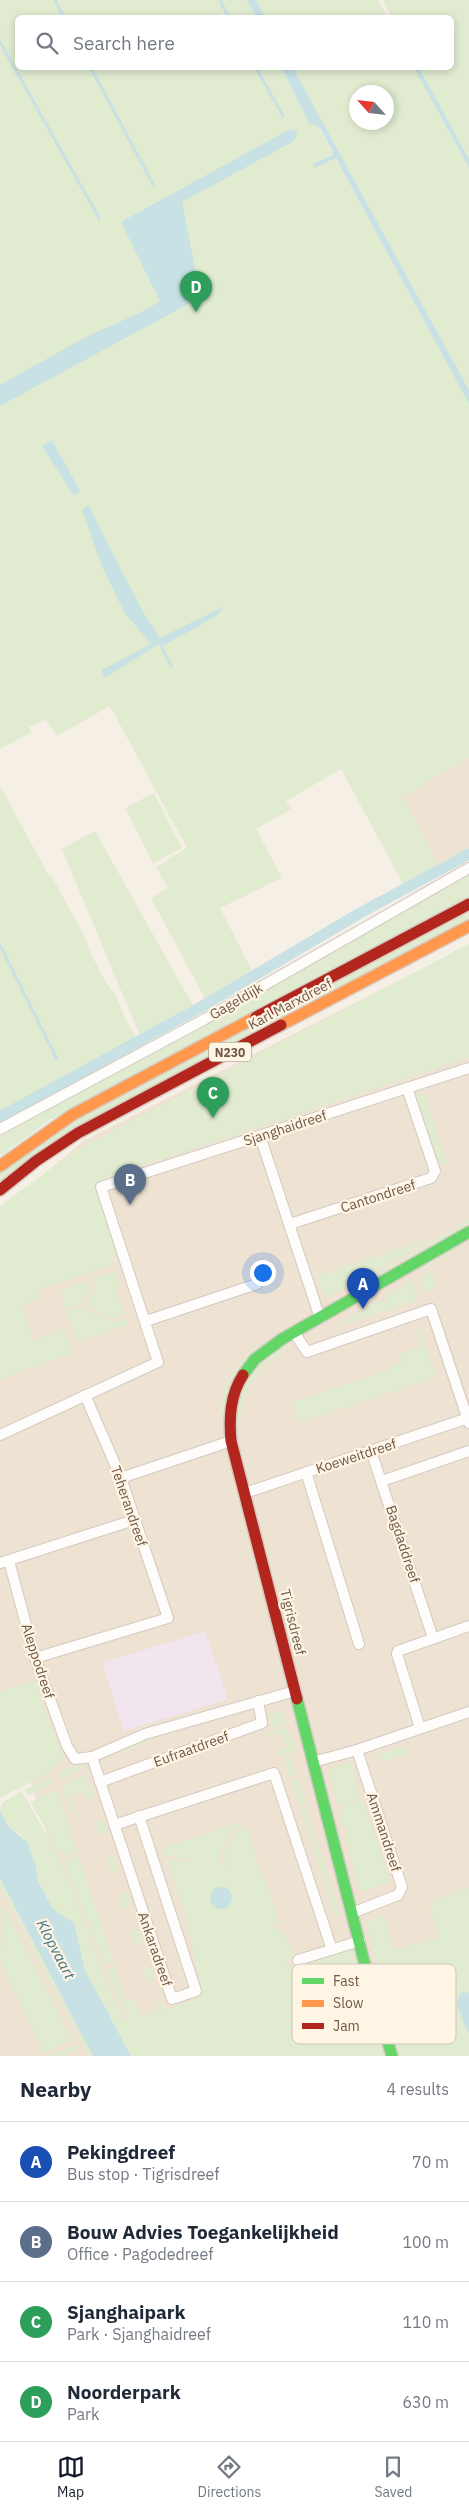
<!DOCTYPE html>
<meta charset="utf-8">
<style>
body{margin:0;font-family:"IBM Plex Sans",sans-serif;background:#f2f2f3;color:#1f2937}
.compass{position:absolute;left:349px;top:85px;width:45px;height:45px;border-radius:50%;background:#fff;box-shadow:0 2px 8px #0003;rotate:297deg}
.you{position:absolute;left:262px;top:1272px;width:18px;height:18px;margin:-12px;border:4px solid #fff;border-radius:50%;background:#1a73e8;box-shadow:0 0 0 8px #1a73e833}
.badge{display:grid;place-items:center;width:32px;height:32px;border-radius:50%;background:#111827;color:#fff;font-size:16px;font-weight:700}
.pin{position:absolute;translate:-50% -41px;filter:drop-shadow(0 1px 2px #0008)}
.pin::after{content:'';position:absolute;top:26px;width:18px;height:15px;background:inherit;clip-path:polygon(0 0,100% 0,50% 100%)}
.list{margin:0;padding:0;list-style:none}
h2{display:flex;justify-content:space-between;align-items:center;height:65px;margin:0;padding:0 20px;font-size:21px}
h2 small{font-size:16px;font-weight:400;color:#747a83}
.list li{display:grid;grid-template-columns:32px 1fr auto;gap:15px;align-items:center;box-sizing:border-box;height:80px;padding:0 20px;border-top:1px solid #e0e1e3}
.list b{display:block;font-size:19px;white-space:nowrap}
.list p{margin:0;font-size:16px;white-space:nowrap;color:#747a83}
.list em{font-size:16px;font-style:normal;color:#747a83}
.icon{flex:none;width:28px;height:28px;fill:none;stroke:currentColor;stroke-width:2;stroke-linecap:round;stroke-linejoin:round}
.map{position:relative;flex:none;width:469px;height:2056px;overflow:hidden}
.search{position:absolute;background:#fff;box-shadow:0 2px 8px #0003;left:15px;right:15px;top:15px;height:55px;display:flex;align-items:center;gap:12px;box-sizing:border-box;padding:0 18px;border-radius:8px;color:#747a83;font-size:19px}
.sheet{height:385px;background:#fff}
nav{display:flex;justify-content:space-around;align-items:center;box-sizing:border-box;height:70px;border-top:1px solid #e0e1e3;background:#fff;font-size:14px;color:#747a83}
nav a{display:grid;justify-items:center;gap:2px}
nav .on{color:#111827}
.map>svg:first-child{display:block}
.residential{fill:#eee2d2}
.education{fill:#f1e5ef}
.green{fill:#e0ebd0;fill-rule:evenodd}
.water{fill:#c8e1e4}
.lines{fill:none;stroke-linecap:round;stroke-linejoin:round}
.stream{stroke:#c8e1e4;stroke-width:3}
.canal{stroke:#c8e1e4;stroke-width:11}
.street-casing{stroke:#d3cac1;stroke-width:12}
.fast-casing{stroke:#d5cbc2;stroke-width:14}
.slow-casing{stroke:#d5cbc2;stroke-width:14}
.jam-casing{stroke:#d5cbc2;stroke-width:14}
.street{stroke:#fefdfb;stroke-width:10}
.fast{stroke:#63d668;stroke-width:11}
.slow{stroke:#ff974d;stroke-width:11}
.jam{stroke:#b3261e;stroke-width:11}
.labels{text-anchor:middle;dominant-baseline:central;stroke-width:4.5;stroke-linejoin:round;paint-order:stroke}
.shield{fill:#fef5e5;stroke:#9b8677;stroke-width:1}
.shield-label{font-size:12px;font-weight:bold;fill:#705748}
.street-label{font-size:14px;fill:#705748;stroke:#fef5e5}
.water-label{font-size:15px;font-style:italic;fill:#437783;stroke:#fef5e5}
.key{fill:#fef5e5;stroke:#d3c6b6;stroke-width:1}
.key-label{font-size:14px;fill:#705748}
</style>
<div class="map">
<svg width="469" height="2056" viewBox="0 0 469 2056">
<rect width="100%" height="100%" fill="#f5efe5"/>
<g class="residential">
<polygon points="469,757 469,856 441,871 402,797"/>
<polygon points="469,945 469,1944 378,1971 134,2026 100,2008 9,1712 0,1707 0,1212 83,1141"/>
<polygon points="0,1877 96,2056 0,2056"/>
</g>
<polygon class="education" points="205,1631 228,1699 124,1731 102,1663"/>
<g class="green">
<polygon points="0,0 251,0 260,17 18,18 18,68 286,68 333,153 316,167 336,158 469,404 469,757 402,797 441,871 407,891 341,769 286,801 291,809 256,829 282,878 220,908 256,979 208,1004 151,898 168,888 156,867 187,848 110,706 57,736 46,719 29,727 32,732 0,749"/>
<polygon points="256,0 378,0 387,17 265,17"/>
<polygon points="383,0 469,0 469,159 419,68 452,68 452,18 392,17"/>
<path d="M293,68H414L469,168V390ZM356,92H386V122H356Z"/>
<polygon points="0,786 49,876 51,875 84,936 93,958 108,986 117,998 125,1018 144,1052 13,1123 8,1115 0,1119"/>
<polygon points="154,793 182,848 153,863 125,808"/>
<polygon points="95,831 197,1013 145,1041 140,1036 62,849"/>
<polygon points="469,872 469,897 50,1120 0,1156 0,1135 158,1049"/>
<polygon points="469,908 469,919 0,1181 0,1171 46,1137"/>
<polygon points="469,944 469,1057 108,1177 94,1184 113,1240 115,1256 112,1258 113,1265 38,1290 41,1299 22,1305 33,1340 65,1330 72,1353 0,1379 0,1206 78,1149"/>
<polygon points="424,1093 447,1163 437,1166 415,1096"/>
<polygon points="469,1220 469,1224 377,1277 360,1283"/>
<polygon points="436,1236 351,1285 325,1297 316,1276"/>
<polygon points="454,1248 456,1250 422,1270 420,1268"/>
<polygon points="431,1270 437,1287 424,1291 420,1277"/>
<polygon points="115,1272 120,1287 115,1289 125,1314 112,1319 85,1305 95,1288 93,1278"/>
<polygon points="88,1281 90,1288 82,1303 66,1309 61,1290"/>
<polygon points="412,1281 418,1299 416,1301 336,1327 380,1299 383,1303 388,1300 386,1296"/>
<polygon points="80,1307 113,1322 126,1318 128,1325 77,1342 66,1311"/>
<polygon points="420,1328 436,1377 299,1423 292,1402 387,1371 387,1368 402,1362 399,1354 421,1347 416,1330"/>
<path d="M266,1340L268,1343L222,1419C219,1387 239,1355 266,1340Z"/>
<path d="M287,1343L291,1347C247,1374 246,1388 236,1436C234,1426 235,1419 237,1409C242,1374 260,1363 287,1343Z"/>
<polygon points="36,1681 46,1715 64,1758 49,1772 0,1798 0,1691"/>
<polygon points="284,1711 286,1725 273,1729 269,1714"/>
<polygon points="287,1727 295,1751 278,1757 277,1752 287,1747 282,1732 267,1737 266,1734"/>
<polygon points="157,1734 159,1737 106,1758 105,1757"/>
<polygon points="404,1746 407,1754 383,1762 376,1755"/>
<polygon points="290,1756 296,1774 289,1776 284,1758"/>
<polygon points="350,1762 362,1798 337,1805 329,1772 332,1768"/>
<polygon points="81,1763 83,1767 59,1780 59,1772"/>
<polygon points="85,1774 90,1790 93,1789 95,1796 87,1798 84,1792 69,1797 74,1813 71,1814 62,1786"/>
<polygon points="49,1778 54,1782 28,1796 25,1790"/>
<polygon points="298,1779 307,1804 300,1807 291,1781"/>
<polygon points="57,1789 77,1851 66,1856 59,1853 31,1802"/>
<polygon points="22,1791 61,1862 114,1999 126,2022 129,2021 106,1971 115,1965 126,2001 135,1999 141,2017 157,2012 155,2006 163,2003 165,2010 202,1997 188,1923 166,1859 167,1858 187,1863 189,1860 166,1855 162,1848 242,1822 243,1825 234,1829 217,1859 227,1870 223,1854 236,1831 248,1828 256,1859 273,1900 279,1924 273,1925 274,1928 281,1930 294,1955 294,1958 285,1960 289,1966 352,1948 378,1968 366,1921 383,1915 395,1953 396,1949 439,1937 429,1903 469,1888 469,2056 131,2056 85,1970 74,1923 53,1909 38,1882 22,1836 8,1826 0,1811 2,1803"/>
<polygon points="363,1800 391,1882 360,1892 345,1834 348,1833 346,1827 343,1827 340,1813 344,1811 342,1805"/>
<polygon points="306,1809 317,1843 312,1845 301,1811"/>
<polygon points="103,1820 107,1832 99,1835 95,1822"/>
<polygon points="318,1846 329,1878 323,1880 313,1848"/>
<polygon points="78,1854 114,1962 107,1964 103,1963 65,1865 67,1860"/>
<polygon points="115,1857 119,1869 111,1872 107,1859"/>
<polygon points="0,1878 93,2056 89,2056 0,1886"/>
<polygon points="329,1881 340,1915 335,1917 324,1883"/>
<polygon points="127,1893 131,1906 123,1908 119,1896"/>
<polygon points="2,1902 64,2024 74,2042 67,2042 44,2053 0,1960"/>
<polygon points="139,1929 143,1942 135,1945 131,1932"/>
<polygon points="151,1967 155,1979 147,1982 143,1969"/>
<polygon points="76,2045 78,2049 64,2056 46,2056"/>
</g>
<g class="water">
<polygon points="247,0 256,0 265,17 256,17"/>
<polygon points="282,68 293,68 469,390 469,404 336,158 314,168 313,164 331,156 333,152 320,128 309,123"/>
<polygon points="414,68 419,68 469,159 469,168"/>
<polygon points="290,129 298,132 294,141 182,202 196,274 192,302 0,406 0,385 86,337 146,310 160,301 121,222"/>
<polygon points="52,440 80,491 74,496 42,446"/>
<polygon points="88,505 143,612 160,638 225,606 216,616 163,646 174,669 170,667 159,644 104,678 102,670 151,644 124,612 102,566 82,510"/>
<polygon points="0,1811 8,1826 27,1842 36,1867 38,1882 53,1909 74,1923 85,1970 131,2056 93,2056 0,1878"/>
<circle cx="221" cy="1898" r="11"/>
<path d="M462,1991L469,1993V2032C461,2023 463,2012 456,2004Z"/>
</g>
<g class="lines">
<g class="stream">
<polyline points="55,0 64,18"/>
<polyline points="220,0 229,18"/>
<polyline points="0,42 99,218"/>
<polyline points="91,68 154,186"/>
<polyline points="256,68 283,116"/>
<polyline points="0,945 57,1059"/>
</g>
<polyline class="canal" points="0,1117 201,1007 360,913 469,854"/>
<g class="street-casing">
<g id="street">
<polyline points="0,1129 205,1019 469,868"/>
<polyline points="260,1136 320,1318"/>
<polyline points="290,1224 431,1178 435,1171 407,1088"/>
<polyline points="146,1321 257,1284"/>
<polyline points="294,1332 307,1352 431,1309 469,1423"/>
<polyline points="0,1435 158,1362 101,1187 469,1068"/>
<polyline points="371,1451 433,1638"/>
<polyline points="306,1472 359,1644"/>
<polyline points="121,1478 231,1441"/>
<polyline points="382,1481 469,1451"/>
<polyline points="245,1493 468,1418"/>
<polyline points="9,1561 35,1658 67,1746 75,1759 92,1757 145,1734 295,1691"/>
<polyline points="0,1563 134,1520"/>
<polyline points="35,1658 168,1618 121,1478 85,1395"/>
<polyline points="420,1728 397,1654 398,1651 469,1626"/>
<polyline points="92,1757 172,1999 196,1991 139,1816"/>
<polyline points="313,1762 357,1750 469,1712"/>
<polyline points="100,1782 262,1723 258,1701"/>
<polyline points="114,1825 274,1773 332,1950"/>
<polyline points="352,1913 398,1895 402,1887 357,1750"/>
<polyline points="298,1960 360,1941"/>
</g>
</g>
<g class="fast-casing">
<g id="fast">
<polyline points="243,1375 255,1359 282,1339 469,1232"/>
<polyline points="297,1699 367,1973 392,2056"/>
</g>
</g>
<g class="slow-casing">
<g id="slow">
<polyline points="281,1025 469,926"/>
<polyline points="0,1166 72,1115 256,1017"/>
</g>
</g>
<g class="jam-casing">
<g id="jam">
<polyline points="256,1017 469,904"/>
<polyline points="0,1190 36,1161 78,1133 281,1025"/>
<path d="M243,1375C230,1395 229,1418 231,1441L297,1699"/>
</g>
</g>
<use href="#street" class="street"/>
<use href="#fast" class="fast"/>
<use href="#slow" class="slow"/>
<use href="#jam" class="jam"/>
</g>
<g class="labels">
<rect class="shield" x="209" y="1042.5" width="42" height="19" rx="4"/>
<g class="shield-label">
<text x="230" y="1052">N230</text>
</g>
<g class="street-label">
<text transform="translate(236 1001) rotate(-30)">Gageldijk</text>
<text transform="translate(290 1004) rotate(-28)">Karl Marxdreef</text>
<text transform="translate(285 1128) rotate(-18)">Sjanghaidreef</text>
<text transform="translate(378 1196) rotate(-18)">Cantondreef</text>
<text transform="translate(356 1456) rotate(-18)">Koeweitdreef</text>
<text transform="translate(129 1506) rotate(71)">Teherandreef</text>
<text transform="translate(403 1544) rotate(72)">Bagdaddreef</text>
<text transform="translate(293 1622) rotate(76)">Tigrisdreef</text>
<text transform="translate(38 1661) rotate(72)">Aleppodreef</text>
<text transform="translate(191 1749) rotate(-20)">Eufraatdreef</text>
<text transform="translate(384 1832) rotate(72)">Ammandreef</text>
<text transform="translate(155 1949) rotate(71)">Ankaradreef</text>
</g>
<g class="water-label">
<text transform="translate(56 1949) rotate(62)">Klopvaart</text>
</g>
</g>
<rect x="292" y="1964" width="164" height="80" rx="8" class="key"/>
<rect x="302" y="1978" width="22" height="6" fill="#63d668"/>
<rect x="302" y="2000" width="22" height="7" fill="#ff974d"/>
<rect x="302" y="2023" width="22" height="6" fill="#b3261e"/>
<g class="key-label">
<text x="333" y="1986">Fast</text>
<text x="333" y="2008">Slow</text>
<text x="333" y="2031">Jam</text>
</g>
</svg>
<svg class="compass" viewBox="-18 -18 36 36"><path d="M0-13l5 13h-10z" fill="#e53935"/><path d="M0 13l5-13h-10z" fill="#747a83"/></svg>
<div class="you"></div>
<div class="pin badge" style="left:363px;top:1309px;background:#1a4fb4">A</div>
<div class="pin badge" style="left:130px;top:1205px;background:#5c6f8a">B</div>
<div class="pin badge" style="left:213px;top:1118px;background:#2e9e5b">C</div>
<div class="pin badge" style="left:196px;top:312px;background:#2e9e5b">D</div>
<div class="search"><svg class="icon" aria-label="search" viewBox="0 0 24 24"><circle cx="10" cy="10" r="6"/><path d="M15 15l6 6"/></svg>Search here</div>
</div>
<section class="sheet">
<h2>Nearby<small>4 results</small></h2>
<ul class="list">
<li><span class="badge" style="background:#1a4fb4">A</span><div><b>Pekingdreef</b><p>Bus stop · Tigrisdreef</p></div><em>70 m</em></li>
<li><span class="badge" style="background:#5c6f8a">B</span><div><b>Bouw Advies Toegankelijkheid</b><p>Office · Pagodedreef</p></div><em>100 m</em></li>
<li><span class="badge" style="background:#2e9e5b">C</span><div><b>Sjanghaipark</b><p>Park · Sjanghaidreef</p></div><em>110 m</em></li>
<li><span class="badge" style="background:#2e9e5b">D</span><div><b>Noorderpark</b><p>Park</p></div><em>630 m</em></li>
</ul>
</section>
<nav>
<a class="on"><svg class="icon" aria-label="map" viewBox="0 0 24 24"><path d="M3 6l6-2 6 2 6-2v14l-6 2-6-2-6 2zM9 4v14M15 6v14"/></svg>Map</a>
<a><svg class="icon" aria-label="directions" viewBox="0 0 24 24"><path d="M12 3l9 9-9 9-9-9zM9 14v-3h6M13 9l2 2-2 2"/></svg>Directions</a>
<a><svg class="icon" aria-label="saved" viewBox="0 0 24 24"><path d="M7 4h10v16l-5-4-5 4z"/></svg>Saved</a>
</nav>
